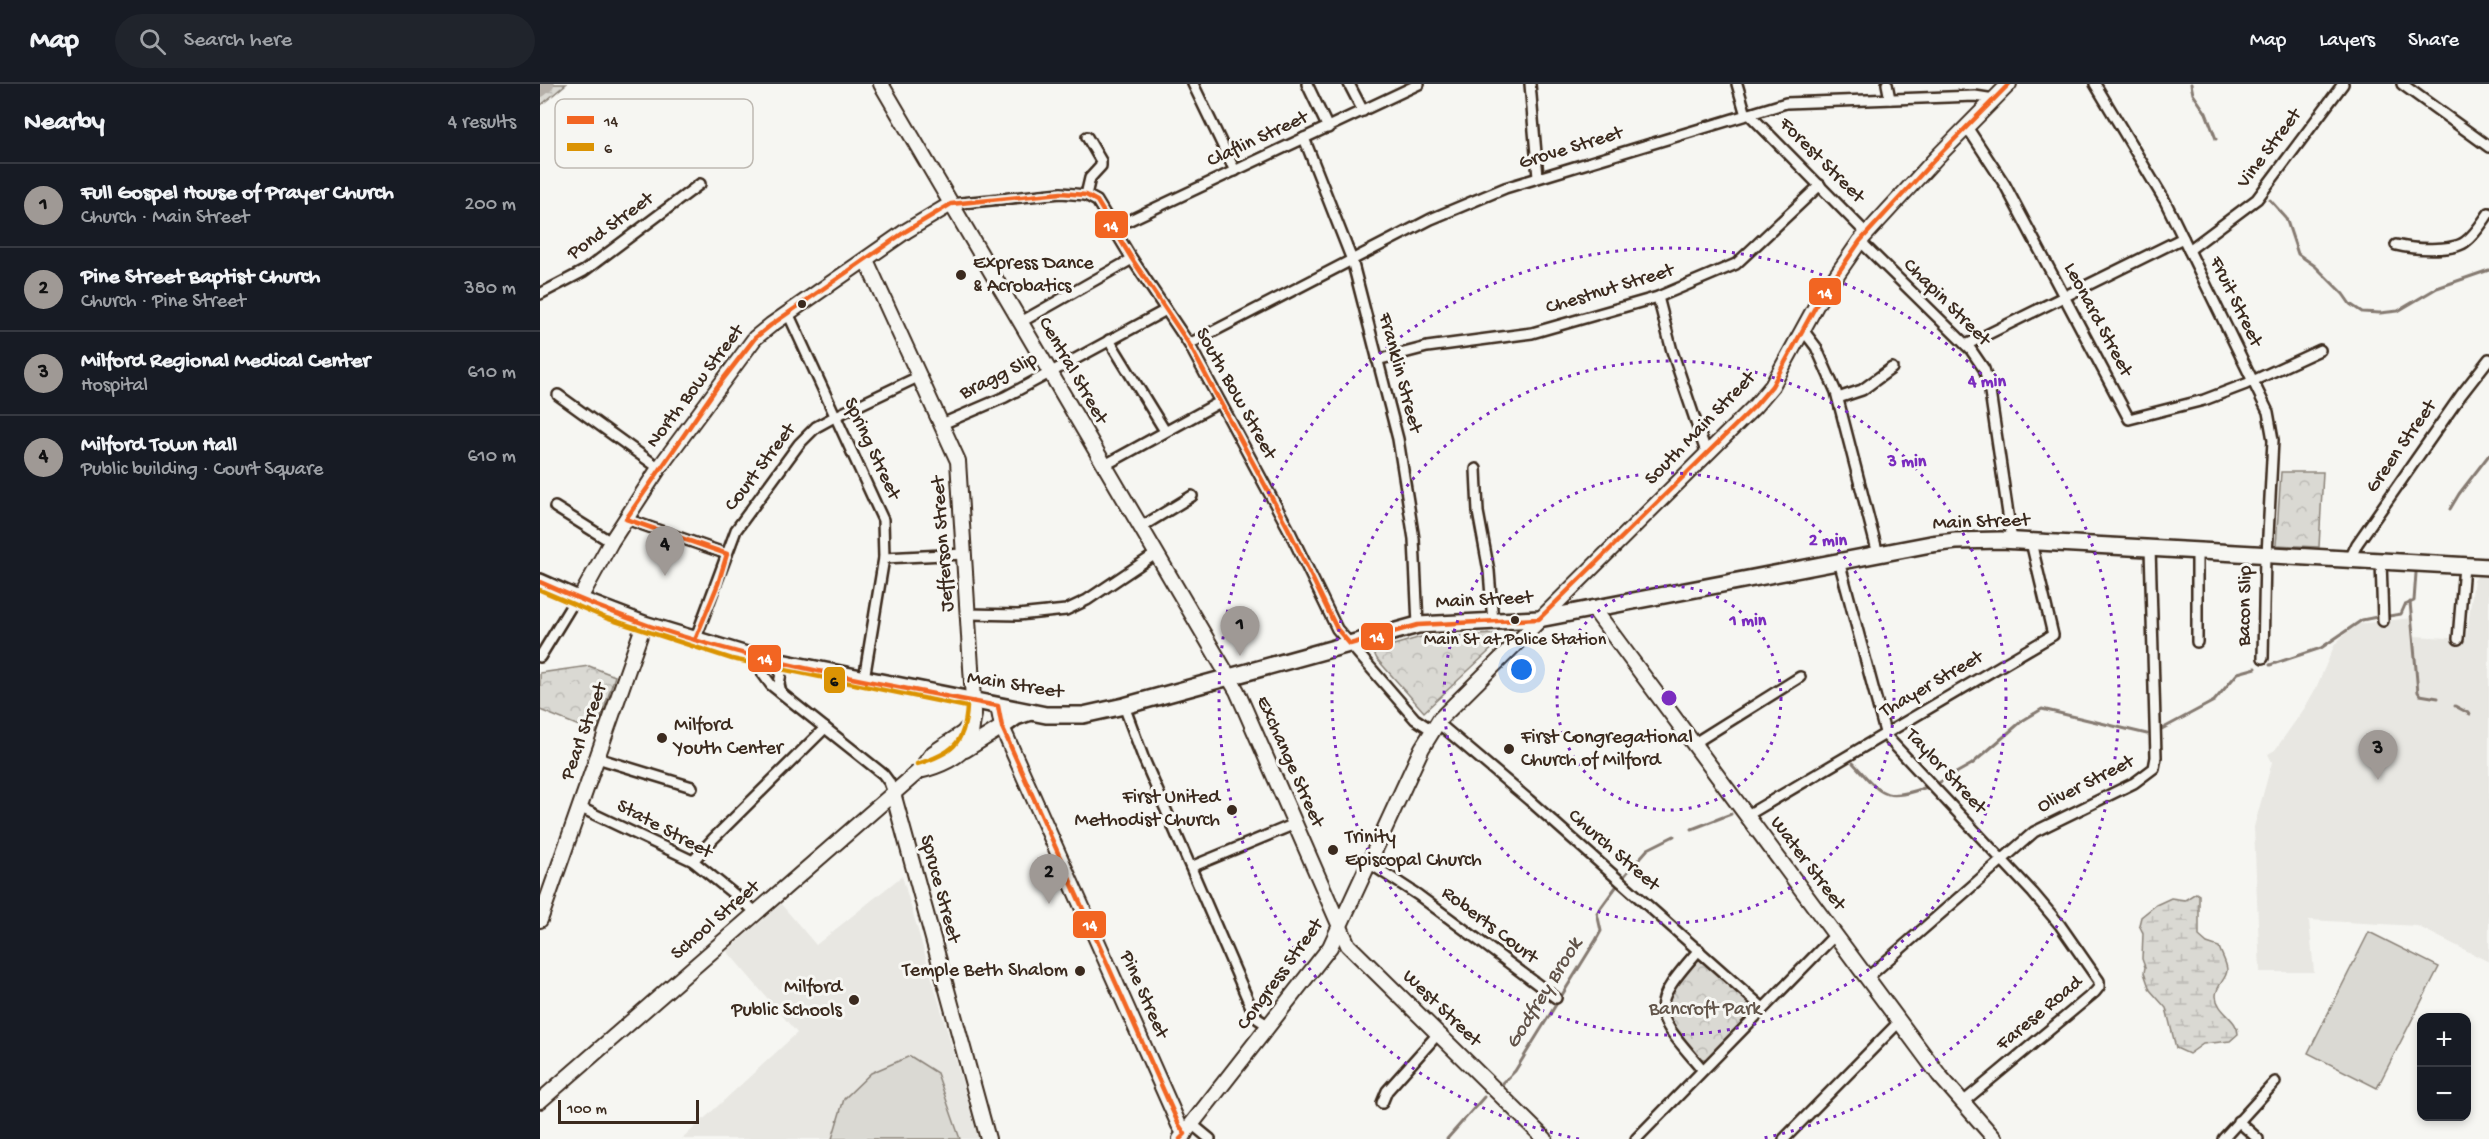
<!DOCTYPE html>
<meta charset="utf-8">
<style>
body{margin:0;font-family:"Gochi Hand",sans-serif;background:#20242c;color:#f1f3f6}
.controls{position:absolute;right:18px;bottom:18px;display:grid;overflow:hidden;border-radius:12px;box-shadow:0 3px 9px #0003}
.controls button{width:54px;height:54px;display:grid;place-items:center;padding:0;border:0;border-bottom:2px solid #363941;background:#171b24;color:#f1f3f6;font:30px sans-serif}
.scale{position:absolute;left:18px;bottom:15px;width:141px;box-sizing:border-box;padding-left:6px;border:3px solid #3b2a1e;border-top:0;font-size:16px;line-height:21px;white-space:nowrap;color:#3b2a1e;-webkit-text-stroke:4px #f6f6f2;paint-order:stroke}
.you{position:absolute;left:982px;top:586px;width:21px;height:21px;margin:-15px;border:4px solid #fff;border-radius:50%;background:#1a73e8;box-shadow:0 0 0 9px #1a73e833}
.badge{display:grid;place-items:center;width:39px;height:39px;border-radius:50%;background:#9f9995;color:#111;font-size:20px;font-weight:700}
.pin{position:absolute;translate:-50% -50px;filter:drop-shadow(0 2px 3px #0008)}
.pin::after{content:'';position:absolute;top:32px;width:21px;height:18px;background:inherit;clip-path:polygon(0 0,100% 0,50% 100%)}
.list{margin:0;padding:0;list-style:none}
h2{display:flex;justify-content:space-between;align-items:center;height:78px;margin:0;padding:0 24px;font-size:26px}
h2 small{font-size:20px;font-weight:400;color:#9ea1a6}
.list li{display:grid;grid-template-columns:39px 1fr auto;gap:18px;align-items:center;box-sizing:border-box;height:84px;padding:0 24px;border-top:2px solid #363941}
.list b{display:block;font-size:22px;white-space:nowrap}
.list p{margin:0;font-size:20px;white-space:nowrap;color:#9ea1a6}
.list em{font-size:20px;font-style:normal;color:#9ea1a6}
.icon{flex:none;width:33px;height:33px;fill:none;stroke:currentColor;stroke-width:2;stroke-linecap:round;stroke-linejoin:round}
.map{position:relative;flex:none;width:1949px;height:1055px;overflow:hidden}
header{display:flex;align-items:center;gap:36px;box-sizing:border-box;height:84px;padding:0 30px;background:#171b24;border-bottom:2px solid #363941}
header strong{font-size:28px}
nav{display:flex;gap:33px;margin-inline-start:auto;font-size:21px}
.search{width:420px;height:54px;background:#20242c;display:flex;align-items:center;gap:15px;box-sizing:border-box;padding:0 21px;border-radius:33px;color:#9ea1a6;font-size:22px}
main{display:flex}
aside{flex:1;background:#171b24}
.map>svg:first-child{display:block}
.built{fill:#e8e7e2}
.grass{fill:#dad9d3;stroke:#8a8278;stroke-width:1.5}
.wetland{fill:url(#wetland-marsh);stroke:#8a8278;stroke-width:1.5}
.park{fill:url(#park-crowns);stroke:#8a8278;stroke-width:1.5}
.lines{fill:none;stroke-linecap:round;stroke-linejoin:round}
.stream{stroke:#857a71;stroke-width:3}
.river{stroke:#b6b0a9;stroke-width:16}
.street-casing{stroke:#3b2a1e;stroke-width:14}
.secondary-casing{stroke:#3b2a1e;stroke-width:18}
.primary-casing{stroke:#3b2a1e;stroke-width:20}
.street{stroke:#f6f6f2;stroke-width:9}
.secondary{stroke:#f6f6f2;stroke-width:14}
.primary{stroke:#f6f6f2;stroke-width:15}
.bus-1-casing{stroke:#f6f6f2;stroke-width:9}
.bus-2-casing{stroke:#f6f6f2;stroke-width:9}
.bus-1{stroke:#f26522;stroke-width:4.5}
.bus-2{stroke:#db9304;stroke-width:4.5}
.ring{fill:none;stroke:#7b2cbf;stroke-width:3;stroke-dasharray:3 6}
.poi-dot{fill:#3b2a1e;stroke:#f6f6f2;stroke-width:2}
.labels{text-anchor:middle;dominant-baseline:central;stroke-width:6;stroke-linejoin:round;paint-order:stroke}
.bus-label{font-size:18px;fill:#3b2a1e;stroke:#f6f6f2}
.street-label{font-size:20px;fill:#3b2a1e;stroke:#f6f6f2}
.poi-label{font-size:20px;fill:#3b2a1e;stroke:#f6f6f2;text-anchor:start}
.park-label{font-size:20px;fill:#63564b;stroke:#f6f6f2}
.water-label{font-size:21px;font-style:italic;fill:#605248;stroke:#f6f6f2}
.key{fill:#f6f6f2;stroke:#beb9b2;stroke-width:1.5}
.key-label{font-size:16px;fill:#3b2a1e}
.centre{fill:#7b2cbf;stroke:#f6f6f2;stroke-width:3}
.ring-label{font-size:18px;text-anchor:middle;font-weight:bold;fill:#7b2cbf;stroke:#f6f6f2;stroke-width:6;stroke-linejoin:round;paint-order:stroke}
.line-badge{stroke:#f6f6f2;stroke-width:2}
.badge-label{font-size:16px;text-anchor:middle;font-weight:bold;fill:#fff}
.pale-badge-label{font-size:16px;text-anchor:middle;font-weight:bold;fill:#111}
</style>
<header>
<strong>Map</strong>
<div class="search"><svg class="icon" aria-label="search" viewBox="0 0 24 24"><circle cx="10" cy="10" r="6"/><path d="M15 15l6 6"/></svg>Search here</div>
<nav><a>Map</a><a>Layers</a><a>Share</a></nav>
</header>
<main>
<aside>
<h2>Nearby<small>4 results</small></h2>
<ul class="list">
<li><span class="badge">1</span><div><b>Full Gospel House of Prayer Church</b><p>Church · Main Street</p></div><em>200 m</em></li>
<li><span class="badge">2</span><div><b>Pine Street Baptist Church</b><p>Church · Pine Street</p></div><em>380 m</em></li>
<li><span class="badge">3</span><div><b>Milford Regional Medical Center</b><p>Hospital</p></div><em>610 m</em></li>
<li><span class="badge">4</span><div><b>Milford Town Hall</b><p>Public building · Court Square</p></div><em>610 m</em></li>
</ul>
</aside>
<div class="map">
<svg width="1949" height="1055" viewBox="0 0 1949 1055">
<defs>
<pattern id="wetland-marsh" width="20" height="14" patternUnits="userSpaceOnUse" patternTransform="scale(1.5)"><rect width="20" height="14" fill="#dad9d3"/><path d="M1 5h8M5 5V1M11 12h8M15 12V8" fill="none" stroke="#bcbab5"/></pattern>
<pattern id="park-crowns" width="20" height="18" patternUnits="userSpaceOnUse" patternTransform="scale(1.5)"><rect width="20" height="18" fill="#dad9d3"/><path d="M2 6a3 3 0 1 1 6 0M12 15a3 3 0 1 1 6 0" fill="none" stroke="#bcbab5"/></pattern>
</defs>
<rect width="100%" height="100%" fill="#f6f6f2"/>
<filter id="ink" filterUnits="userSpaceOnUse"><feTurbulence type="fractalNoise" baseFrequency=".0167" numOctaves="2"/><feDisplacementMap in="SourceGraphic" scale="12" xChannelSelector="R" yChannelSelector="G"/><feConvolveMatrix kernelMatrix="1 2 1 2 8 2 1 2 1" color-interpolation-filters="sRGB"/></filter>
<g filter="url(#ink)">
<g class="built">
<polygon points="1938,492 1949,493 1949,878 1877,842 1769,836 1774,888 1720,888 1714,743 1732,678 1728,670 1735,666 1764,625 1776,604 1795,560 1807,548 1818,540 1872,534 1874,552 1926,555 1934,496"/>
<polygon points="362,792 439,1055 142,1055 257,949 187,867 241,820 276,861"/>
</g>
<g class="grass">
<polygon points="1829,848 1899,883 1837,1004 1768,969"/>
<polygon points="370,972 397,989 420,1055 292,1055 304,1015 331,989"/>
</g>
<g class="wetland">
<polygon points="0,0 26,0 0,22"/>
<path d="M1656,809L1659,811V852L1667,859L1679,863C1681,870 1687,879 1687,886C1687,895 1676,901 1676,912C1677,928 1698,935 1698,950L1690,957L1663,960L1649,970L1636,964L1626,924L1610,906L1604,889L1605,883L1602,875L1603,849L1599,841L1601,833L1616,821L1631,814L1645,816Z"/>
</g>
<g class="park">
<polygon points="1741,388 1783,388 1779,463 1736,461"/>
<polygon points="954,550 959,553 959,558 884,628 837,575 833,567 881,553 887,554"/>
<polygon points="49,582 75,592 56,649 0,626 0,589"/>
<path d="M1159,875L1210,920L1213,925L1212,929L1168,975C1151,979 1123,933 1128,916C1132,902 1148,884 1159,875Z"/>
</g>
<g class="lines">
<g class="stream">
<polyline points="1651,0 1653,10 1666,29 1676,55"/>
<polyline points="1730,116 1746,134 1758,170 1775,182 1803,210 1810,220 1822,228 1840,229 1858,227 1897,204 1949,186"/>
<polyline points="1910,425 1919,410 1949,371"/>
<polyline points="1870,518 1878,608 1880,611 1898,614"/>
<polyline points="1849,532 1861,530 1865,521 1874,517 1876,489"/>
<polyline points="1730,581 1781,564 1822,536 1837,533"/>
<polyline points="1915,622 1930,630"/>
<polyline points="1618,647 1674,617 1698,589 1716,584"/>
<path d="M1313,679C1342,710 1342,719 1387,703"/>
<polyline points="1400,698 1432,680 1482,637 1502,625 1607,650"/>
<polyline points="1152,745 1191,730"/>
<polyline points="1085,791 1108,765 1134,752"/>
<polyline points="963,999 975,987 1056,856 1061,847 1057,829 1076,803"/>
<polyline points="907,1055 944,1013"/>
</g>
<polyline class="river" points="0,5 6,0"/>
<g class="street-casing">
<g id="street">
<polyline points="653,0 695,87"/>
<polyline points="767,0 788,44"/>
<polyline points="809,0 823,27"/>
<polyline points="990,0 998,93"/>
<polyline points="1197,0 1206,31"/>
<polyline points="1347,0 1350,15"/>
<polyline points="1555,0 1625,117 1728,328 1733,356 1727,471"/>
<polyline points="1862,0 1949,63"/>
<polyline points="1209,30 1326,149"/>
<polyline points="1427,43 1465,101 1589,335 1664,316 1706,300 1780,266"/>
<polyline points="764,54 812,176 858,355 874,455 878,541"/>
<polyline points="546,111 550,94 561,82 561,77 547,53"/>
<polyline points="411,120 521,109 546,111 557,117 592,175 649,260 748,444 797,545 875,635 892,646"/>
<polyline points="573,144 879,0"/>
<polyline points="1320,157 1431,266 1444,285 1449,301 1472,457"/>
<path d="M1856,161C1872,165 1911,168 1925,158C1935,151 1942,139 1949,129"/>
<polyline points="1649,166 1717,115 1803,0"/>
<polyline points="0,210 44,187 160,100"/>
<polyline points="1118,213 1132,267 1167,371"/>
<polyline points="248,229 343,436 344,474 324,595"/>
<polyline points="481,238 592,175"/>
<polyline points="1263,246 1276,263 1296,308 1338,470"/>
<polyline points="569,256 625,347"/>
<polyline points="649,260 891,135 965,104 1246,19 1435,12 1454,15"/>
<polyline points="1426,261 1643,154"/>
<polyline points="837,276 887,263 992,249 1118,213 1196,180 1280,101"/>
<polyline points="18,311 119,384"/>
<polyline points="1298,314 1322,306 1352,284"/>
<polyline points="402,340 465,313 626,226"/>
<polyline points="565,381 680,318"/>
<polyline points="936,385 938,428 949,487 953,538"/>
<polyline points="15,423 71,458"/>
<polyline points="86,435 187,470"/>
<polyline points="601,443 652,412"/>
<polyline points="344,474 424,470"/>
<polyline points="1810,475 1817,460 1921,311 1949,275"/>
<polyline points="1299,477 1346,652 1493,809 1520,841 1559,897 1559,903 1555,908 1422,1019"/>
<polyline points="1841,477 1843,537"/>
<polyline points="428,530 478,531 526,526 547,516 617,469"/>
<polyline points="1918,555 1924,482"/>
<polyline points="155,556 196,446 259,360 276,343 296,332 380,292"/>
<polyline points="1657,558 1657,467"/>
<polyline points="0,573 36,514"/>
<polyline points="215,573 223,590 231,601 343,690 349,698 353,709"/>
<polyline points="1723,574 1725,471"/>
<polyline points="241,609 239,600 243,578"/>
<polyline points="584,622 603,673 711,923 718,935 729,942"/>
<polyline points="897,638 989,716 1223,924"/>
<polyline points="1153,660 1260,593"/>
<polyline points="57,674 152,703"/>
<polyline points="39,723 153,777 216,828"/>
<polyline points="1206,732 1513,551 1491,458"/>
<polyline points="153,777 173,755 285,644"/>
<polyline points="829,779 878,811 1016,914"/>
<polyline points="651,783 755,740"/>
<path d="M1159,866C1105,927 1114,928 1163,986"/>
<polyline points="1327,894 1494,748 1594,699 1614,684 1616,673 1610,464"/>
<polyline points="842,1019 847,1007 897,951"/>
<polyline points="1698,1037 1718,1055"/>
<polyline points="653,1041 670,1055"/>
<polyline points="1096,1055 1295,851"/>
<polyline points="1244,1055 1359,938"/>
<polyline points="1683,1055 1735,998"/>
</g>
</g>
<g class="secondary-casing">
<g id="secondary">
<polyline points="341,0 697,607 808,861 1005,1055"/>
<path d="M326,176L418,377L434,631C432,639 432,647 430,655C424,673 396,683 379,687"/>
<polyline points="39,516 71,458 119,384 215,254 231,241 366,147 411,120"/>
<polyline points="1053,524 1399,991 1455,1055"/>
<polyline points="458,622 462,643 639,1041 645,1050"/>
<polyline points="425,666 462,643"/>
<polyline points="353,709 448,1055"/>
<polyline points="0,836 104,540"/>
<polyline points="0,1017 379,687 393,669 423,649 431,640"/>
<polyline points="640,1055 790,863 882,664 900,635 1215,322 1232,302 1278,218 1320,157 1397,73 1469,0"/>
</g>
</g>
<g class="primary-casing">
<g id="primary">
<polyline points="0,498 36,514 104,540 210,572 506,631 543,631 584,622 878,541 999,535 1391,460 1416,457 1461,456 1949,483"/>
<polyline points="462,643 476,633 491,628"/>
</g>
</g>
<use href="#street" class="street"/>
<use href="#secondary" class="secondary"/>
<use href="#primary" class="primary"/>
<g class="bus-1-casing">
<g id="bus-1">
<path d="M0,498C36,514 73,529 110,542C223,580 341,600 458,622L462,643L639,1041L645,1050L640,1055"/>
<polyline points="155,556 178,500 187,470 86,435 177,303 215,254 231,241 366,147 411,120 521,109 546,111 557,117 592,175 649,260 748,444 797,545 810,560 878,541 999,535 1215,322 1232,302 1278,218 1320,157 1397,73 1469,0"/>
</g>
</g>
<g class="bus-2-casing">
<path id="bus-2" d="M0,506L66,534L192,575L427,623C425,660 411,670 377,680"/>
</g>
<use href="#bus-1" class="bus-1"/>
<use href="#bus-2" class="bus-2"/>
</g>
</g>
<g class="ring">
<circle cx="1129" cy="614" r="112"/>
<circle cx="1129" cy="614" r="225"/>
<circle cx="1129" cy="614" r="337"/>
<path d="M1039 1055A450 450 0 1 1 1219 1055"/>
</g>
<g class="poi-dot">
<circle cx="421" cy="191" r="6"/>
<circle cx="262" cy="220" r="5"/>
<circle cx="975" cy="536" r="5"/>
<circle cx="122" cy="654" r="6"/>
<circle cx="969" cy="665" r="6"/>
<circle cx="692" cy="726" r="6"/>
<circle cx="793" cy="766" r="6"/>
<circle cx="540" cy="887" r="6"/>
<circle cx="314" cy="916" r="6"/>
</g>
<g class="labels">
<g class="bus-label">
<text x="975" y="556">Main St at Police Station</text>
</g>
<g class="street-label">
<text transform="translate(718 56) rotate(-25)">Claflin Street</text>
<text transform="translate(1031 65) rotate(-17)">Grove Street</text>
<text transform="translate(1730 65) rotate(-53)">Vine Street</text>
<text transform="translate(1281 77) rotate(45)">Forest Street</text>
<text transform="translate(71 143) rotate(-36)">Pond Street</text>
<text transform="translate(1070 206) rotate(-17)">Chestnut Street</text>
<text transform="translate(1695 218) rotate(64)">Fruit Street</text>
<text transform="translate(1406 219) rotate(45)">Chapin Street</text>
<text transform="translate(1557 236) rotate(62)">Leonard Street</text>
<text transform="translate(532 287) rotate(60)">Central Street</text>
<text transform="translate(859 289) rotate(75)">Franklin Street</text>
<text transform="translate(459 293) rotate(-26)">Bragg Slip</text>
<text transform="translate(156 303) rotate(-53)">North Bow Street</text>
<text transform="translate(695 310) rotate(61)">South Bow Street</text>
<text transform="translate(1161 345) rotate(-46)">South Main Street</text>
<text transform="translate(1862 363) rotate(-55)">Green Street</text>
<text transform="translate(331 365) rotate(65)">Spring Street</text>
<text transform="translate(221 384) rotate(-53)">Court Street</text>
<text transform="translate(1441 439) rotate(-2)">Main Street</text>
<text transform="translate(404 460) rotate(-94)">Jefferson Street</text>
<text transform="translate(944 517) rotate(-3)">Main Street</text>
<text transform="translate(1706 522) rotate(-89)">Bacon Slip</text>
<text transform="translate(1392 601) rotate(-30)">Thayer Street</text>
<text transform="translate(475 602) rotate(9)">Main Street</text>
<text transform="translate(45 648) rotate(-70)">Pearl Street</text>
<text transform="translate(749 678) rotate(66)">Exchange Street</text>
<text transform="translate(1405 688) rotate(47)">Taylor Street</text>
<text transform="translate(1546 701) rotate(-27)">Oliver Street</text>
<text transform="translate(124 746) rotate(28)">State Street</text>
<text transform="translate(1073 767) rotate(41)">Church Street</text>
<text transform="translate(1267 780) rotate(53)">Water Street</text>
<text transform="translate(399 805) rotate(75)">Spruce Street</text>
<text transform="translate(176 837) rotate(-41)">School Street</text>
<text transform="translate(949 842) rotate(37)">Roberts Court</text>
<text transform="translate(741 891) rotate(-54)">Congress Street</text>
<text transform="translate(603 911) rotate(66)">Pine Street</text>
<text transform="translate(901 925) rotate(44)">West Street</text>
<text transform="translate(1500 930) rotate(-40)">Farese Road</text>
</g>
<g class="poi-label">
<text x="433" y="180">Express Dance<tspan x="433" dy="23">&amp; Acrobatics</tspan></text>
<text x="134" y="642">Milford<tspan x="134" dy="23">Youth Center</tspan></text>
<text x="981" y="654">First Congregational<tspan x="981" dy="23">Church of Milford</tspan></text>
<text x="680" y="714" text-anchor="end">First United<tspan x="680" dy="23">Methodist Church</tspan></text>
<text x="805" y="754">Trinity<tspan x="805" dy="23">Episcopal Church</tspan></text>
<text x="528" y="887" text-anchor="end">Temple Beth Shalom</text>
<text x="302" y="904" text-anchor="end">Milford<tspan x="302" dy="23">Public Schools</tspan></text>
</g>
<g class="park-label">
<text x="1165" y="926">Bancroft Park</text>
</g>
<g class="water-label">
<text transform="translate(1005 910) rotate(-58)">Godfrey Brook</text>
</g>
</g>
<rect x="15" y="15" width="198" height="69" rx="9" class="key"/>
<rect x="27" y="32" width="27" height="8" fill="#f26522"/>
<rect x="27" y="59" width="27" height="8" fill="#db9304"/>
<g class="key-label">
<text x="64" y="42">14</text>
<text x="64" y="69">6</text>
</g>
<circle cx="1129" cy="614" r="9" class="centre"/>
<g class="ring-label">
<text x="1447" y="302">4 min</text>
<text x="1367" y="382">3 min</text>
<text x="1288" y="461">2 min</text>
<text x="1208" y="541">1 min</text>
</g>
<g class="line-badge">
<rect x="554" y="126" width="35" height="29" rx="6" fill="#f26522"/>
<rect x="1268" y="193" width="34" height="29" rx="6" fill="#f26522"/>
<rect x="820" y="538" width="34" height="29" rx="6" fill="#f26522"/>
<rect x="207" y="560" width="35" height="29" rx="6" fill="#f26522"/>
<rect x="283" y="582" width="23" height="28" rx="6" fill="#db9304"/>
<rect x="532" y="826" width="35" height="29" rx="6" fill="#f26522"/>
</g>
<g class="badge-label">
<text x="571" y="147">14</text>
<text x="1285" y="214">14</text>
<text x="837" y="558">14</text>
<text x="225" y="580">14</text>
<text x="550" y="846">14</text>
</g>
<g class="pale-badge-label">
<text x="294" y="602">6</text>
</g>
</svg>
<div class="controls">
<button>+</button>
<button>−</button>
</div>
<div class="scale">100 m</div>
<div class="you"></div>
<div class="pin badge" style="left:700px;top:572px">1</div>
<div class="pin badge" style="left:509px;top:820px">2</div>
<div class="pin badge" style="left:1838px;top:696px">3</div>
<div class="pin badge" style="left:125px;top:492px">4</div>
</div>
</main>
